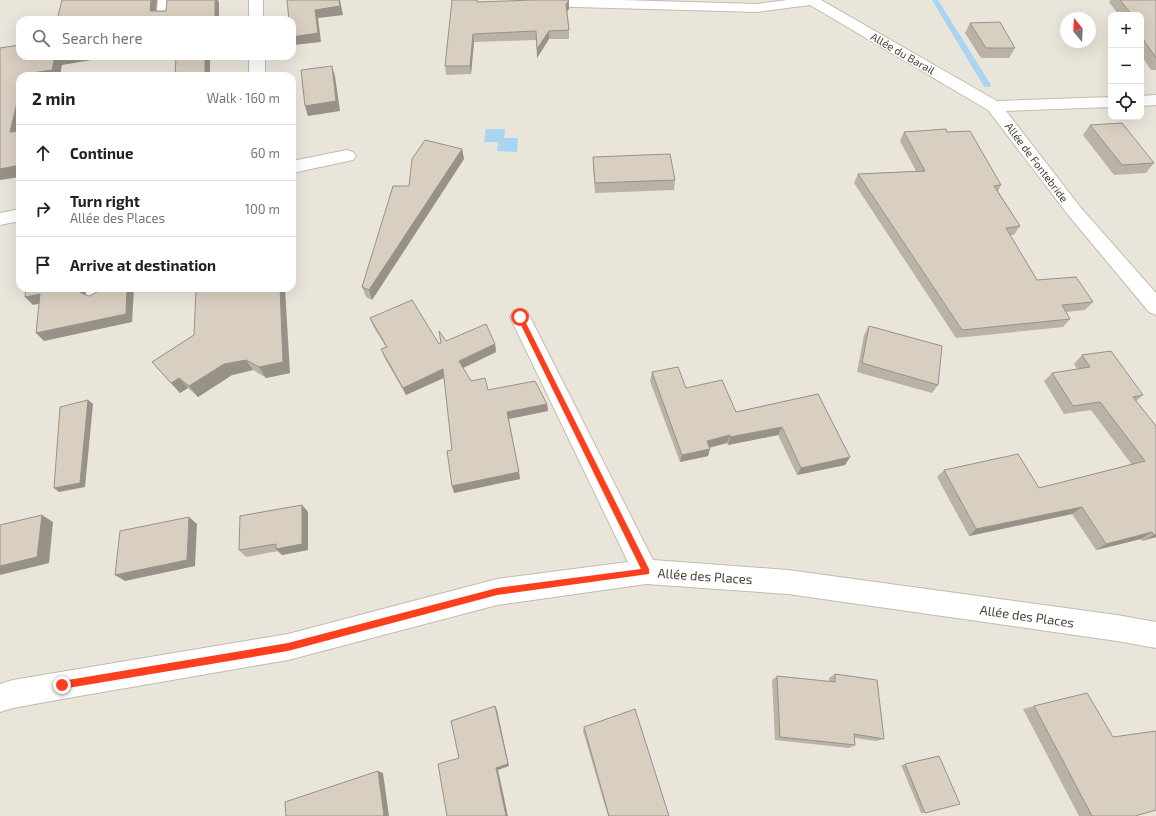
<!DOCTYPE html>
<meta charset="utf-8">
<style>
body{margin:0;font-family:"Exo 2",sans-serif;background:#f2f2f2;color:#222}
.controls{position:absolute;right:12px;top:12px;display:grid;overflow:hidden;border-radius:8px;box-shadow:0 4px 16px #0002}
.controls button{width:36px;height:36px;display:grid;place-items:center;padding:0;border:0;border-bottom:1px solid #e0e0e0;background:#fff;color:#222;font:20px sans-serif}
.compass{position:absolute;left:1060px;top:12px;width:36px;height:36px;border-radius:50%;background:#fff;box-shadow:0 4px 16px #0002;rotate:342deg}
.stop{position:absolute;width:12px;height:12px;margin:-9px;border:3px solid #fc3f1d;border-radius:50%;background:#fff}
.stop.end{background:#fc3f1d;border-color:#fff;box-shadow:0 1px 4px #0008}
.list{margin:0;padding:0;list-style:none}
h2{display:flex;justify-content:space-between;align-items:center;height:52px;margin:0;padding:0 16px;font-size:17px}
h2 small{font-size:13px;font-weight:400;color:#767676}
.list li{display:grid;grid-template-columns:26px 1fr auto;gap:12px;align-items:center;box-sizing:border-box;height:56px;padding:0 16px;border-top:1px solid #e0e0e0}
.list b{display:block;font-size:15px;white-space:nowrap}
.list p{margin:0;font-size:13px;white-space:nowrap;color:#767676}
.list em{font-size:13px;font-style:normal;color:#767676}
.icon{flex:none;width:22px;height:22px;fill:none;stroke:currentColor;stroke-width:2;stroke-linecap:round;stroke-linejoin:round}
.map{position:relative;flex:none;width:1156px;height:816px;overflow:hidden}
.search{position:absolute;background:#fff;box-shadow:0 4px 16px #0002;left:16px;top:16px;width:280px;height:44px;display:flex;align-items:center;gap:10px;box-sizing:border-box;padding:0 14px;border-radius:12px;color:#767676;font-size:15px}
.panel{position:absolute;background:#fff;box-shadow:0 4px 16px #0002;left:16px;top:72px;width:280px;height:220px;border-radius:12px}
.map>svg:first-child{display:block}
.residential{fill:#eae5da;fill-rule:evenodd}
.water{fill:#a9d4f2}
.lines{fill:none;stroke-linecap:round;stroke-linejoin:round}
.stream{fill:#a9d4f2;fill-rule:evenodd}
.minor-casing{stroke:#c2bbae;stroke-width:2}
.minor{fill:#fff;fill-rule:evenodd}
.wall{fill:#bab2a6}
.shaded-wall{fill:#979187}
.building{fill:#d8cfc1;stroke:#979187}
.route{fill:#fc3f1d}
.labels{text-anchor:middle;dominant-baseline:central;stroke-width:3;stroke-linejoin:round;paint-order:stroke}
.far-street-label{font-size:11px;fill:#4b4439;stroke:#fff}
.street-label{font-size:13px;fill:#4b4439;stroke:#fff}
</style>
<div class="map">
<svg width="1156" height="816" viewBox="0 0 1156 816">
<rect width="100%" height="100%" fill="#f6f3ec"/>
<path class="residential" d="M0,0H1156V816H0ZM1111,15H1141V117H1111ZM1066,18H1090V42H1066ZM20,20H292V56H20ZM20,76H292V288H20Z"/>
<polygon class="water" points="486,129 505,129 504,138 518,138 517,152 497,151 498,142 484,142"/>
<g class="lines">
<polygon class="stream" points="932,0 938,0 991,85 990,87 984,87 983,85"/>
<g class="minor-casing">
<g id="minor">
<polygon points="158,0 172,0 170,20 156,20"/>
<rect x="249" y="0" width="14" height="20"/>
<polygon points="534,0 621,0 757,4 787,0 821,0 997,101 1111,97 1111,107 1006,111 1081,208 1156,293 1156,315 1149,312 1069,216 988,110 810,5 757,12 540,6 535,5 533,2"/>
<rect x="249" y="56" width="16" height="20"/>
<polygon points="1156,95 1156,105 1141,106 1141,96"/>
<polygon points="347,150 353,152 356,156 353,160 292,173 292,161"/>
<polygon points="20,209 20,221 0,225 0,213"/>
<polygon points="87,288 107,288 103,300 96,303 89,300 86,295"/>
<polygon points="520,309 527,311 530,317 653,560 788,570 1117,615 1156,622 1156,648 1117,641 788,594 646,584 497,605 288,660 62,699 13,708 0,712 0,684 13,680 288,634 497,579 628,562 510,317 513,311"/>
</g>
</g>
<use href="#minor" class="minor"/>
</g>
<g class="wall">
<polygon points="1111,0 1156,0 1156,70 1151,70 1141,55 1141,15 1119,15 1109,2"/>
<polygon points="478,2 569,9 567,12 569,30 569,39 549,39 537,58 536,40 474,42 471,74 446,75 445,66"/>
<polygon points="970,23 1015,48 1009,58 981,58 965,33"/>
<polygon points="1090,125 1154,163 1146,173 1114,175 1083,135"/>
<polygon points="904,132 947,132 1001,185 998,191 1020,226 1014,235 1010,235 1037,280 1093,302 1085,310 1066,312 1070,319 1063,327 956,338 854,183 858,174 916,171 900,141"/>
<polygon points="462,149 464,159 372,300 366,297 362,287"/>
<polygon points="593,157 675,180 674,190 595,193 593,167"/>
<polygon points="370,318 439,344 446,341 495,344 496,352 463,368 471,381 488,390 547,404 548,411 509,419 520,479 454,493 452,450 444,377 406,395 384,357 381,349 386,347 373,326"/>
<polygon points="869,326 938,385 932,393 857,372 864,335"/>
<polygon points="194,335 290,373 266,378 253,370 232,375 198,397 188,388 180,393 152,362"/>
<polygon points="1082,355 1143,395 1136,401 1156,426 1156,537 1142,541 1141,539 1096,550 1072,514 969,536 937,477 944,470 1039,488 1132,465 1091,410 1064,414 1044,381 1052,373 1077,369 1074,364"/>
<polygon points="652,372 736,412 818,394 850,457 845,465 797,475 778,435 728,445 727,443 710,447 708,456 680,462 650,381"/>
<polygon points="302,505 308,512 308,550 282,555 278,551 246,557 239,550"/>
<polygon points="835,674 884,739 876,741 855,738 855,745 849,748 775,740 772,680 777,676 829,682 829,678"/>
<polygon points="1034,706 1135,816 1079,816 1023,709"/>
<polygon points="584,727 669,816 608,816 583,731"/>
<polygon points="939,756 925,813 921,813 901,765"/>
</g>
<g class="shaded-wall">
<polygon points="151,0 157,0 155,20 150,11"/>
<polygon points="215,0 218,0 219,3 219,20 215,20"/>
<polygon points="339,0 340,0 343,15 318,18 321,42 293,45 292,41 292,37 315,10"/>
<polygon points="569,0 569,9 566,13 566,4"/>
<polygon points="549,31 549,39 537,58 537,49"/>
<polygon points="473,34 474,42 471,74 470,66"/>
<polygon points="55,56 115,56 62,65 60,76 23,76 24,74"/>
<polygon points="205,56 215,56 210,57 210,76 205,76"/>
<polygon points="332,66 335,76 340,111 308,116 305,106"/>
<polygon points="20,90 20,134 10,132"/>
<polygon points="462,149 464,159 372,300 369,290"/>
<polygon points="20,165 20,177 0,180 0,169"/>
<polygon points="78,288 87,288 85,295 81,293"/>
<polygon points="127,288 134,288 132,322 44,341 36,333"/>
<polygon points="280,288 285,288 290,373 266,378 259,367"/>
<polygon points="40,294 48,302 33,305 25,297"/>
<polygon points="495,344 496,352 461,369 459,361"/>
<polygon points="246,360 253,370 232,375 198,397 189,386 224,364"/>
<polygon points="443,369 446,377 406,395 403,388"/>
<polygon points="179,378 188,388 180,393 171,383"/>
<polygon points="88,400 93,404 85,487 59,492 54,488"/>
<polygon points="547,404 548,411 508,419 507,412"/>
<polygon points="782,427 778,435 728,445 730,437"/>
<polygon points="730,435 727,443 705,449 707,441"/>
<polygon points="710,449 708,456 680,462 682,455"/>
<polygon points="850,457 845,465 797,475 801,468"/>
<polygon points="519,472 520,479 454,493 452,486"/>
<polygon points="302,505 308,512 308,550 282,555 276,549"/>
<polygon points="1082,507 1072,514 969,536 976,529"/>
<polygon points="42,515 53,522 49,563 0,575 0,566"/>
<polygon points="189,517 197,524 195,566 125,581 115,575"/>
<polygon points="1152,532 1141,539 1096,550 1106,544"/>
<polygon points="1156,534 1156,537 1142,541"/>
<polygon points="495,706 497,710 509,766 498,770 508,816 506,816 496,768"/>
<polygon points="378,771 383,773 389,816 384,816"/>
</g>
<g class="building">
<polygon points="62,0 151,0 150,11 166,11 167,0 215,0 215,20 57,20"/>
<polygon points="287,0 339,0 340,6 315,10 318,33 292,37 292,20 289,20"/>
<polygon points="452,0 477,0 477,2 534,0 569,0 566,4 569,30 549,31 537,49 536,31 473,34 470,66 445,66"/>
<polygon points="1120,0 1156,0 1156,58 1141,36 1141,15 1132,15"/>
<polygon points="1000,22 1015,48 986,48 970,23"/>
<polygon points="20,45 20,56 55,56 52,70 24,74 23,76 20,76 20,90 10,132 20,131 20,165 0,169 0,48"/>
<polygon points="174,56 205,56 205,76 175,76 176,57 173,58"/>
<polygon points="332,66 336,101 305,106 301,70"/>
<polygon points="1122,123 1154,163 1122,165 1090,125"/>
<polygon points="946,129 947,132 970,131 1001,185 994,186 1020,226 1006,228 1037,280 1076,277 1093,302 1062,305 1070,319 962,330 858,174 925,171 904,132"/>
<polygon points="425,140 462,149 369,290 362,287 393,186 409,186 412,159"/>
<polygon points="670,154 675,180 595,183 593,157"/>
<polygon points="26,288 78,288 81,293 89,296 97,292 99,288 127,288 126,314 36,333 40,294 25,297"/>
<polygon points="201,288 280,288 283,362 259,367 246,360 224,364 189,386 179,378 171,383 152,362 194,335 196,289"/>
<polygon points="412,300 439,344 441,343 439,331 446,341 486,324 495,344 459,361 471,381 485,378 488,390 535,381 547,404 507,412 519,472 452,486 447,451 452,450 443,369 403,388 381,349 387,347 370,318"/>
<polygon points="869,326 942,346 938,385 862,363"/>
<polygon points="1111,351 1143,395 1133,397 1156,426 1156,534 1154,535 1152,532 1106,544 1082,507 976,529 944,470 1018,454 1039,488 1145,461 1100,402 1073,406 1052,373 1090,367 1082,355"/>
<polygon points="678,367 686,388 722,380 736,412 818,394 850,457 801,468 782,427 730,437 730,435 707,441 710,449 682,455 652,372"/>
<polygon points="88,400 80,483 54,488 60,407"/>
<polygon points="302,505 302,544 276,549 276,544 239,550 240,516"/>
<polygon points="42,515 37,557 0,566 0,525"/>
<polygon points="189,517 187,560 115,575 120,531"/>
<polygon points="835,674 877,680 884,739 854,734 855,745 780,737 777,676 835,682"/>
<polygon points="1087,693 1113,737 1156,731 1156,810 1135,816 1092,816 1034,706"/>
<polygon points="495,706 508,764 496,768 506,816 447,816 438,764 459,758 451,721"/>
<polygon points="635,709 669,816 609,816 584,727"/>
<polygon points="939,756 960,804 925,813 905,764"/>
<polygon points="378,771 384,816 286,816 285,802"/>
</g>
<polygon class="route" points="520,315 523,317 649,569 649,574 497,595 288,651 62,689 59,688 58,685 62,681 288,643 497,588 641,569 517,317"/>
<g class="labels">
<g class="far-street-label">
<text transform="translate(903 53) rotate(30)">Allée du Barail</text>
<text transform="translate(1037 162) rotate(53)">Allée de Fontebride</text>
</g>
<g class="street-label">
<text transform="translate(705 576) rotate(4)">Allée des Places</text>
<text transform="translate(1027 616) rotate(8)">Allée des Places</text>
</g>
</g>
</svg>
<div class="controls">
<button>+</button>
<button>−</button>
<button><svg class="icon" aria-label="locate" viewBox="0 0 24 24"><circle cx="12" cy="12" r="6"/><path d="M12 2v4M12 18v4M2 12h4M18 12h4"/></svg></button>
</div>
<svg class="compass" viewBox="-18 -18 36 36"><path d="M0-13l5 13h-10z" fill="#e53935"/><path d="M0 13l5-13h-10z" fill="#767676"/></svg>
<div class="stop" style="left:520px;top:317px"></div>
<div class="stop end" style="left:62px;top:685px"></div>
<div class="search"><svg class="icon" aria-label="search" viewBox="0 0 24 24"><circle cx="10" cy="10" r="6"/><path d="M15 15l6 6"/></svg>Search here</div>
<section class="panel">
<h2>2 min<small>Walk · 160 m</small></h2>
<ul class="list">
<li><svg class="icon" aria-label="ahead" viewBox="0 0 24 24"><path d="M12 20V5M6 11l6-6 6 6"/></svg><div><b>Continue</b></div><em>60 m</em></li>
<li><svg class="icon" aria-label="right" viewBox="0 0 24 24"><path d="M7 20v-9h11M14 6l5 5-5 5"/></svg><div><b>Turn right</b><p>Allée des Places</p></div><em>100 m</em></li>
<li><svg class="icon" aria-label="arrive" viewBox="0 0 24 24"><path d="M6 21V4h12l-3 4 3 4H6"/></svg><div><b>Arrive at destination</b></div></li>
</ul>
</section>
</div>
